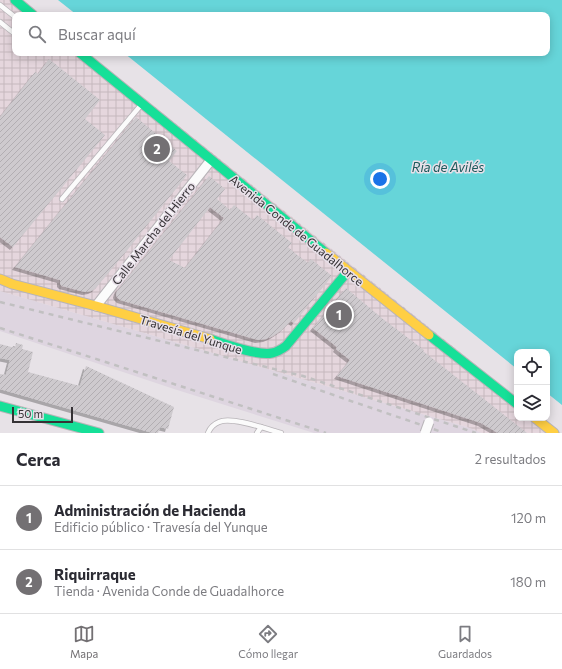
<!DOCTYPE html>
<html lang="es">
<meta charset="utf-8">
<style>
body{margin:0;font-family:Commissioner,sans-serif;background:#f2f2f3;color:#2b2b33}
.controls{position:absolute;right:12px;bottom:12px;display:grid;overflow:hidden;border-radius:8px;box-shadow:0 2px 10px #0003}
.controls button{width:36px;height:36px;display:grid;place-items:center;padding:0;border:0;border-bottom:1px solid #e1e1e2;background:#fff;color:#2b2b33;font:20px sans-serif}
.scale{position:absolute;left:12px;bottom:10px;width:61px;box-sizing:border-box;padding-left:4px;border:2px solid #353235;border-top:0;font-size:11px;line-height:14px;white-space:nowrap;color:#353235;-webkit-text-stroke:3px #e8e0e9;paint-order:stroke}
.you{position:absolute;left:380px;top:179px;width:14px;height:14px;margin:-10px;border:3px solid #fff;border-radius:50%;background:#1a73e8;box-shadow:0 0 0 6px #1a73e833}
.badge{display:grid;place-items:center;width:26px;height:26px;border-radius:50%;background:#737073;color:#fff;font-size:13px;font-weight:700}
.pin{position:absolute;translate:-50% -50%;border:2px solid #fff;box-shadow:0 1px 4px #0006}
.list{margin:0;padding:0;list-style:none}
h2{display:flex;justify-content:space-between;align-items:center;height:52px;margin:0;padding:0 16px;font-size:17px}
h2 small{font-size:13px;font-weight:400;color:#7c7c81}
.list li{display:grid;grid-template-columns:26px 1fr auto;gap:12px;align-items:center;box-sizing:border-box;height:64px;padding:0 16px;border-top:1px solid #e1e1e2}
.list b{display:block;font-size:15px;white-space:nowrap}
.list p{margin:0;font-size:13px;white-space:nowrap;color:#7c7c81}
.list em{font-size:13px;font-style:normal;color:#7c7c81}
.icon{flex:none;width:22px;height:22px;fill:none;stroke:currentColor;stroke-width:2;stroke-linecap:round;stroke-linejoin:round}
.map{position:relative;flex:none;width:562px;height:433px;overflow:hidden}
.search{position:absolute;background:#fff;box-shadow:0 2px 10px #0003;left:12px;right:12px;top:12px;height:44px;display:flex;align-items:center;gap:10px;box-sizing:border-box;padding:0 14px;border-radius:8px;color:#7c7c81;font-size:15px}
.sheet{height:180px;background:#fff}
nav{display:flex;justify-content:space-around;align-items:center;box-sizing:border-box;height:56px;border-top:1px solid #e1e1e2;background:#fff;font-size:11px;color:#7c7c81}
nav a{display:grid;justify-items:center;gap:2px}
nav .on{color:#737073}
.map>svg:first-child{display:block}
.built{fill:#ded5e0}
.industrial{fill:url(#industrial-grid)}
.water{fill:#66d5d9}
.building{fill:url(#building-hatch);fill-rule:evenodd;filter:url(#shadow)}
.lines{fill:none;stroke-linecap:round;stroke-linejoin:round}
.lane-casing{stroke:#b8b4b8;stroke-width:6}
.street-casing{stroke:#b8b4b8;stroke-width:11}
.fast-casing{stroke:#b8b4b8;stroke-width:11}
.slow-casing{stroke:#b8b4b8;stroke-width:11}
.lane{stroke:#fbfbfb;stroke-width:4.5}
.street{stroke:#fbfbfb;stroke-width:9}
.fast{stroke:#16e098;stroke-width:9}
.slow{stroke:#ffcf43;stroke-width:9}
.rail{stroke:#c1c0c1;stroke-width:2.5;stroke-dasharray:5 5;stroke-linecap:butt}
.street-bridge-casing{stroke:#b8b4b8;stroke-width:11;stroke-linecap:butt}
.street-bridge{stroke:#fbfbfb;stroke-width:9}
.labels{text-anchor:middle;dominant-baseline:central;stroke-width:3;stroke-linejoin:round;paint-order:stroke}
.street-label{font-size:12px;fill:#353235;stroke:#e8e0e9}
.water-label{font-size:13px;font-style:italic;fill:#1b595b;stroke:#e8e0e9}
</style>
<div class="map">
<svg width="562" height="433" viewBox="0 0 562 433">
<defs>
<pattern id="industrial-grid" width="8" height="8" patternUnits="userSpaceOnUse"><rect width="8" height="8" fill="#e5d6dd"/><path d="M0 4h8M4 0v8" fill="none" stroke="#c5b8be"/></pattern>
<pattern id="building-hatch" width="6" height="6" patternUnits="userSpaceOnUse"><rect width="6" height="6" fill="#cecace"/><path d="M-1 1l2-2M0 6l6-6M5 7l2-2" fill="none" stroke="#b2aeb2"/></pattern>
<filter id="shadow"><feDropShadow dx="-3" dy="3" stdDeviation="0" flood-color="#0004"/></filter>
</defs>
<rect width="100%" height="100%" fill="#e7e2e7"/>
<polygon class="built" points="0,291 467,427 482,433 314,433 174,389 0,331"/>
<polygon class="industrial" points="0,0 22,0 40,15 15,15 15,53 88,53 517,398 517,418 542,418 561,433 482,433 467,427 0,291"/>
<polygon class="water" points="58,0 562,0 562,405 547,393 547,352 517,352 517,369 124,53 547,53 547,15 77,15"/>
<g class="building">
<polygon points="49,59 100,100 85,119 105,135 13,247 0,237 0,117 35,72 38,74"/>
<polygon points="136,117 177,151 169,161 187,175 125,253 95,289 91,291 85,292 62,286 60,284 60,280 15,267"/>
<path d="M209,176L225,189L217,199L230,210L234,205L253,220L257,215L292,243L288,247L296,254L308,263L311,259L332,276L294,323L291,321L282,330L273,336L266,339L258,340L120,300L117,297L116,295L117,291ZM210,207L224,218L185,268L169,260Z"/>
<polygon points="346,288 383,319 424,350 423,351 527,433 498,433 481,423 337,376 350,360 336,349 337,347 313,328"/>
<polygon points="16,343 23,345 22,349 33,352 28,372 80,386 86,366 174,407 168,429 160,427 158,433 153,433 0,389 0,374 6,375 10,360 0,358 0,344 15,348"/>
</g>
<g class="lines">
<g class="lane-casing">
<g id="lane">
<polyline points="0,5 15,17"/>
<polyline points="0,22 15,34"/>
<polyline points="62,199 141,105"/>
<path d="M208,433C210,428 214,424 219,422C231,416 267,429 281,433"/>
<polyline points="257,433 261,427"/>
</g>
</g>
<g class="street-casing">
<polyline id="street" points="96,306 211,160"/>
</g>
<g class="fast-casing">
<g id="fast">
<polyline points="15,0 33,15"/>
<polyline points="80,53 326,253"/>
<polyline points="429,335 517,404"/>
<path d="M210,339C225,344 257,356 272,353C277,352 282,349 286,346L348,271"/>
<polyline points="0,406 99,433"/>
</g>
</g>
<g class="slow-casing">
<g id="slow">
<polyline points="326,253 429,335"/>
<polyline points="0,279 12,284 96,306 210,339"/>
<polyline points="535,418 554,433"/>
</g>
</g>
<use href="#lane" class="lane"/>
<use href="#street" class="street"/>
<use href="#fast" class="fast"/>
<use href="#slow" class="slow"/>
<g class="rail">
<polyline points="0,302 303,376 476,433"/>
<polyline points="0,328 326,433"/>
<polyline points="273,374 348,400 442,432"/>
</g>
<g class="street-bridge-casing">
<polyline id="street-bridge" points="425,433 429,422"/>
</g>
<use href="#street-bridge" class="street-bridge"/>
</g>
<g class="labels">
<g class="street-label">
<text transform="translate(297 230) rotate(39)">Avenida Conde de Guadalhorce</text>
<text transform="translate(153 233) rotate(-52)">Calle Marcha del Hierro</text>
<text transform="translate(191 334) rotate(17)">Travesía del Yunque</text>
</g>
<g class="water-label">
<text x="448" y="167">Ría de Avilés</text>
</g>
</g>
</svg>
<div class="controls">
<button><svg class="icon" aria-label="locate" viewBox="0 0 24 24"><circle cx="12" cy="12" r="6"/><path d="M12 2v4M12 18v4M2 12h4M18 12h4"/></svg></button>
<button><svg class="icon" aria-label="layers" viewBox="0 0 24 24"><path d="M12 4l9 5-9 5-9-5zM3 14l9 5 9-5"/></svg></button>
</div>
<div class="scale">50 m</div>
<div class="you"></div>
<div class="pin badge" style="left:339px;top:315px">1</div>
<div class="pin badge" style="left:157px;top:149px">2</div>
<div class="search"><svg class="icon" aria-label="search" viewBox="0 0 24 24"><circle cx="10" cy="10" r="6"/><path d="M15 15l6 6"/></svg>Buscar aquí</div>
</div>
<section class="sheet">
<h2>Cerca<small>2 resultados</small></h2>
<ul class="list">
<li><span class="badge">1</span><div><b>Administración de Hacienda</b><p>Edificio público · Travesía del Yunque</p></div><em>120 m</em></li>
<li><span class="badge">2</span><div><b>Riquirraque</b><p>Tienda · Avenida Conde de Guadalhorce</p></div><em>180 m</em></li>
</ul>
</section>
<nav>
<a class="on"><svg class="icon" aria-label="map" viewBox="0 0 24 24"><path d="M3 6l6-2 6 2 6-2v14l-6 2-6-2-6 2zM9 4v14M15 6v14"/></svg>Mapa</a>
<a><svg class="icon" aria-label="directions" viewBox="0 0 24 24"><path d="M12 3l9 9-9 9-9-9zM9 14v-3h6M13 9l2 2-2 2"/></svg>Cómo llegar</a>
<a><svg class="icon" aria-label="saved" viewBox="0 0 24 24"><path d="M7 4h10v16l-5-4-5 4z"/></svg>Guardados</a>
</nav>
